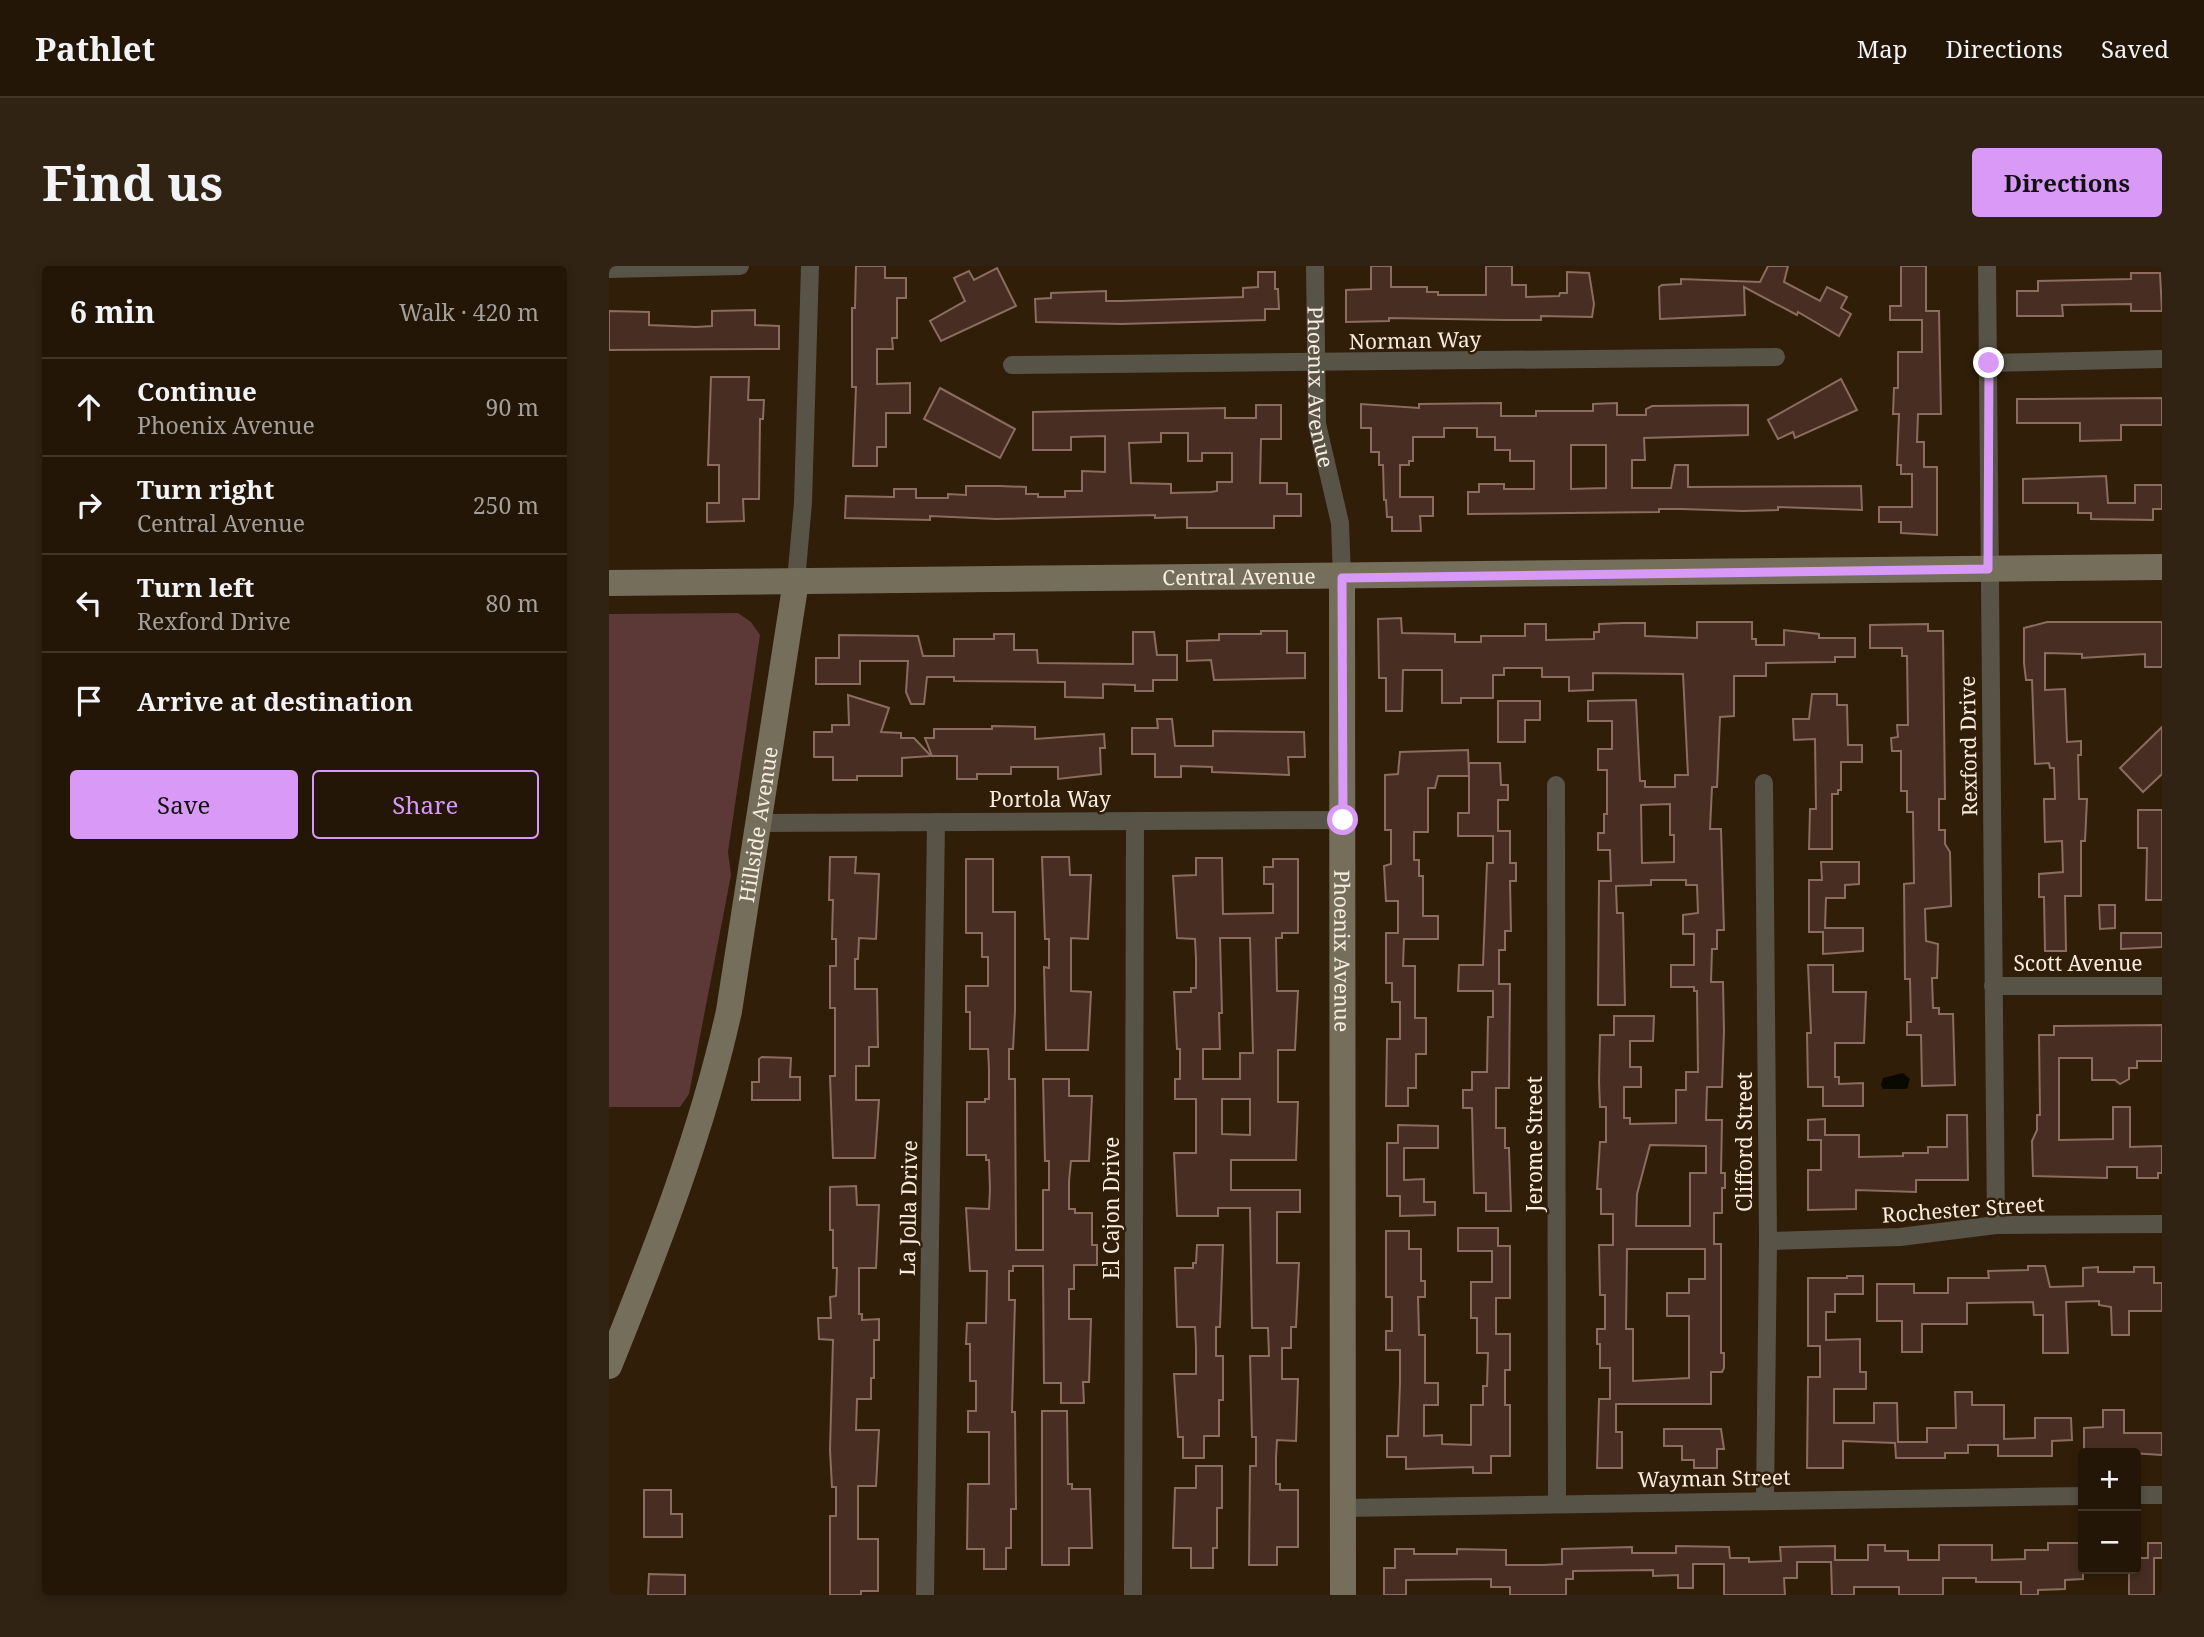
<!DOCTYPE html>
<meta charset="utf-8">
<style>
body{margin:0;font-family:"Noto Serif",serif;background:#302314;color:#f1f3f6}
.controls{position:absolute;right:21px;bottom:21px;display:grid;overflow:hidden;border-radius:7px;box-shadow:0 4px 10px #0003}
.controls button{width:63px;height:63px;display:grid;place-items:center;padding:0;border:0;border-bottom:2px solid #413528;background:#241606;color:#f1f3f6;font:35px sans-serif}
.stop{position:absolute;width:21px;height:21px;margin:-16px;border:5px solid #d99af7;border-radius:50%;background:#fff}
.stop.end{background:#d99af7;border-color:#fff;box-shadow:0 2px 7px #0008}
.list{margin:0;padding:0;list-style:none}
h2{display:flex;justify-content:space-between;align-items:center;height:91px;margin:0;padding:0 28px;font-size:30px}
h2 small{font-size:23px;font-weight:400;color:#a39f9b}
.list li{display:grid;grid-template-columns:46px 1fr auto;gap:21px;align-items:center;box-sizing:border-box;height:98px;padding:0 28px;border-top:2px solid #413528}
.list b{display:block;font-size:26px;white-space:nowrap}
.list p{margin:0;font-size:23px;white-space:nowrap;color:#a39f9b}
.list em{font-size:23px;font-style:normal;color:#a39f9b}
.actions{display:flex;gap:14px;padding:21px 28px}
.actions a{flex:1;padding:16px 0;border:2px solid #d99af7;border-radius:7px;text-align:center;font-size:24px;color:#d99af7}
.actions .main{background:#d99af7;color:#111}
.icon{flex:none;width:38px;height:38px;fill:none;stroke:currentColor;stroke-width:2;stroke-linecap:round;stroke-linejoin:round}
.map{position:relative;flex:none;width:1553px;height:1329px;overflow:hidden;border-radius:7px}
header{display:flex;align-items:center;gap:42px;box-sizing:border-box;height:98px;padding:0 35px;background:#241606;border-bottom:2px solid #413528}
header strong{font-size:33px}
nav{display:flex;gap:38px;margin-inline-start:auto;font-size:24px}
.intro{display:flex;align-items:center;justify-content:space-between;box-sizing:border-box;height:168px;padding:0 42px}
h1{margin:0;font-size:49px}
.button{padding:18px 32px;border-radius:7px;background:#d99af7;color:#111;font-size:24px;font-weight:700}
main{display:flex;gap:42px;padding:0 42px}
aside{flex:1;background:#241606;border-radius:7px;box-shadow:0 4px 10px #0003}
.map>svg:first-child{display:block}
.green{fill:#5c3836}
.water{fill:#090900}
.building{fill:#482e22;stroke:#8b6c5f;stroke-width:2;fill-rule:evenodd}
.lines{fill:none;stroke-linecap:round;stroke-linejoin:round}
.street{stroke:#575347;stroke-width:18}
.secondary{stroke:#756e5b;stroke-width:26}
.route{stroke:#d99af7;stroke-width:9}
.labels{text-anchor:middle;dominant-baseline:central;stroke-width:5;stroke-linejoin:round;paint-order:stroke}
.street-label{font-size:21px;fill:#f8ecdf;stroke:#301e08}
</style>
<header>
<strong>Pathlet</strong>
<nav><a>Map</a><a>Directions</a><a>Saved</a></nav>
</header>
<div class="intro"><h1>Find us</h1><a class="button">Directions</a></div>
<main>
<aside>
<h2>6 min<small>Walk · 420 m</small></h2>
<ul class="list">
<li><svg class="icon" aria-label="ahead" viewBox="0 0 24 24"><path d="M12 20V5M6 11l6-6 6 6"/></svg><div><b>Continue</b><p>Phoenix Avenue</p></div><em>90 m</em></li>
<li><svg class="icon" aria-label="right" viewBox="0 0 24 24"><path d="M7 20v-9h11M14 6l5 5-5 5"/></svg><div><b>Turn right</b><p>Central Avenue</p></div><em>250 m</em></li>
<li><svg class="icon" aria-label="left" viewBox="0 0 24 24"><path d="M17 20v-9H6M10 6l-5 5 5 5"/></svg><div><b>Turn left</b><p>Rexford Drive</p></div><em>80 m</em></li>
<li><svg class="icon" aria-label="arrive" viewBox="0 0 24 24"><path d="M6 21V4h12l-3 4 3 4H6"/></svg><div><b>Arrive at destination</b></div></li>
</ul>
<div class="actions"><a class="main">Save</a><a>Share</a></div>
</aside>
<div class="map">
<svg width="1553" height="1329" viewBox="0 0 1553 1329">
<rect width="100%" height="100%" fill="#301e08"/>
<polygon class="green" points="129,347 142,356 151,369 119,586 122,609 80,828 71,841 0,841 0,348"/>
<polygon class="water" points="1294,807 1301,813 1298,823 1274,823 1272,819 1274,812"/>
<g class="building">
<polygon points="247,0 276,0 276,12 297,12 297,32 288,32 288,72 283,72 284,83 268,83 268,118 301,117 301,147 277,147 277,181 268,181 268,200 244,200 247,121 243,121 243,42 246,42"/>
<polygon points="762,0 782,0 782,21 818,21 818,26 829,26 829,29 877,29 877,0 903,0 903,19 917,19 917,31 950,30 951,27 958,27 958,6 980,7 985,38 983,51 932,50 932,54 895,54 780,52 780,55 737,56 737,24 762,23"/>
<polygon points="1159,0 1179,0 1175,16 1211,35 1218,21 1238,31 1232,42 1242,48 1230,70 1189,46 1188,49 1135,21 1136,49 1051,53 1050,21 1053,19 1072,18 1072,13 1151,16"/>
<polygon points="1292,0 1317,0 1317,45 1330,45 1332,148 1309,148 1308,176 1315,176 1315,201 1328,201 1328,269 1292,267 1292,256 1270,256 1270,241 1303,241 1303,208 1292,208 1292,199 1288,199 1290,148 1284,148 1285,122 1289,122 1289,86 1313,86 1313,54 1281,54 1281,40 1292,40"/>
<polygon points="388,2 407,40 332,75 321,55 356,35 345,12 360,5 365,14"/>
<polygon points="649,6 666,6 666,23 669,23 670,43 656,43 656,54 512,58 427,56 426,33 442,32 442,27 497,25 497,35 512,35 634,31 634,22 649,21"/>
<polygon points="1522,7 1551,7 1553,45 1522,45 1522,38 1453,39 1454,50 1408,50 1408,25 1429,25 1429,15 1522,13"/>
<polygon points="146,44 146,59 170,60 170,83 0,84 0,45 40,46 40,59 87,61 103,60 103,45"/>
<polygon points="102,111 140,111 139,134 155,134 154,153 151,153 150,233 134,233 135,255 98,256 98,237 110,237 110,199 99,199"/>
<polygon points="1232,113 1248,144 1186,172 1184,166 1169,173 1159,154"/>
<polygon points="331,122 406,163 391,192 315,153"/>
<polygon points="1553,132 1553,159 1512,159 1512,174 1471,175 1471,157 1408,157 1408,133"/>
<path d="M892,137V150H927V145H984V138L1008,137V149H1037V143L1043,140L1139,139V169L1035,172L1036,194H1023V222H1062L1066,199H1079V221L1252,220L1253,244L1169,241V244L1134,245L1073,243H1050V246L859,248V226H870V218H895V223H925V195H901V184H886V171H868V162H835V171H804V195H800V199H791V231H824V250H811L812,265H783V251H778L777,234H775L774,199H770V186H762V162H752V138L810,142V138ZM962,179H997V222L962,223Z"/>
<path d="M647,139H672V173H652L651,217H678V228H692V250H665V262H578V251L546,252V249L387,253L321,250V254L236,252L237,230L285,231V223H307V232H339V228L357,229V220H391L417,221V228H429V231H456V225H473V205L496,206V170L462,171V184H424V146L616,142V152H647ZM552,167H579V195H593V187H623V216H608V225L602,226L562,227V218L522,217L520,177L552,176Z"/>
<polygon points="1497,210 1499,237 1526,237 1526,219 1553,219 1553,243 1544,243 1544,254 1482,253 1482,247 1469,247 1469,237 1414,237 1414,213"/>
<path d="M792,352L793,367L846,368V376H872V370H916V358H937V374L985,373V366H990V358L1014,357H1036V370L1088,372V356H1143V373H1147V379H1175V364L1210,368V372H1246V391H1226V396L1157,397V410H1125V450L1111,451L1108,521H1103L1101,563H1112L1115,664H1108V683H1103L1102,716H1114L1115,765L1113,821H1098L1097,854H1113L1112,907H1116V922H1113V947H1105V978H1112V1087H1115V1102L1113,1106H1102V1138H1007V1166H1013V1202H988L990,1133H1001V1102H991V1078H988V1063H996V1029H991L990,979H1004V948H992V923H988L991,876H997V841H991L990,816L991,769H1005V750H1045L1044,775H1021V801H1032V821H1015V852H1021V858L1067,857V824H1077V806H1089L1088,725H1085V721H1062V699H1085V668H1074V649L1089,647L1088,619H1077V614H1042V619L1007,620L1008,647H1014L1016,739H989L990,615H1002L1001,584H989V567H995V548H998V504H989V483H1003V455H979V435L1027,434L1031,515H1036V521H1066V509H1079L1074,408L984,407V424L960,425V411H933V402H895V409H884V432H852V437H833V404H794L793,445H777V412H770L769,353ZM1061,538V569H1065V596L1033,597L1032,539ZM1041,879L1097,880V907H1081V960H1027L1028,928ZM1018,983H1096V1013H1080V1027H1058V1050H1080V1112L1024,1115V1063H1017Z"/>
<polygon points="1438,356 1553,356 1553,401 1536,401 1536,388 1473,392 1473,388 1436,387 1436,424 1456,423 1458,476 1472,475 1472,489 1469,489 1470,533 1478,533 1476,575 1472,575 1472,630 1456,630 1457,685 1436,685 1435,631 1430,631 1430,608 1454,606 1453,575 1436,576 1435,533 1446,533 1445,502 1441,502 1440,497 1426,498 1423,414 1417,414 1415,397 1415,362"/>
<polygon points="1319,358 1319,365 1334,365 1336,533 1330,533 1330,564 1336,564 1336,578 1341,586 1342,633 1342,640 1316,643 1317,675 1329,678 1328,712 1323,712 1324,742 1330,742 1330,748 1344,748 1346,819 1313,820 1312,769 1298,769 1298,756 1302,756 1301,713 1296,713 1295,618 1305,617 1304,546 1298,546 1298,525 1292,525 1292,485 1283,485 1282,472 1289,471 1288,459 1299,459 1298,390 1293,390 1293,382 1261,382 1261,359"/>
<polygon points="652,365 678,365 678,387 696,387 696,412 605,414 602,394 578,395 578,375 610,374 610,368 652,368"/>
<polygon points="524,366 545,366 548,389 568,389 568,414 544,414 544,425 526,425 526,419 494,418 494,432 456,431 456,416 345,415 345,411 318,411 315,438 302,438 297,426 299,395 251,395 251,418 207,418 207,392 230,392 230,369 309,370 314,390 345,390 345,373 385,373 385,368 405,368 405,384 428,384 429,397 524,398"/>
<polygon points="1203,428 1228,428 1228,439 1238,439 1239,479 1253,479 1253,496 1232,496 1232,524 1229,524 1229,528 1223,528 1223,583 1200,583 1201,543 1207,543 1206,473 1185,474 1184,453 1200,453"/>
<polygon points="239,429 280,442 272,466 292,467 292,472 305,472 322,490 293,492 293,510 248,510 248,514 224,514 224,491 205,491 205,466 223,466 223,459 240,459"/>
<polygon points="889,435 931,435 931,454 916,454 916,476 889,476"/>
<polygon points="548,453 563,453 566,480 604,480 604,465 695,466 696,491 679,491 680,509 603,506 603,501 572,500 572,511 546,511 546,488 523,488 523,462 549,462"/>
<polygon points="383,460 426,461 426,473 495,468 496,482 491,482 492,508 449,513 449,501 402,501 402,508 368,508 368,513 348,513 348,490 323,490 316,472 325,472 325,463 383,463"/>
<polygon points="1553,461 1553,508 1534,526 1511,502"/>
<polygon points="859,484 860,510 829,510 826,522 819,522 819,566 805,566 805,594 810,594 810,610 814,610 814,650 829,650 829,673 795,673 794,700 806,700 806,752 817,752 817,788 807,788 807,822 799,822 799,840 777,840 778,773 791,773 791,736 783,736 783,717 777,717 777,667 789,667 789,635 777,635 775,600 782,598 782,564 776,564 776,509 789,508 791,486"/>
<polygon points="860,497 891,497 892,519 899,519 899,534 889,534 889,565 901,565 901,597 907,597 907,615 901,615 902,665 896,665 896,684 890,684 890,718 901,718 900,822 887,822 887,862 896,862 896,882 900,882 902,945 877,945 877,927 865,927 863,842 854,842 854,824 863,824 863,806 878,806 879,751 884,751 884,725 849,725 850,699 874,699 878,597 884,597 884,570 849,570 849,547 860,547"/>
<polygon points="1529,544 1553,544 1553,634 1537,634 1538,582 1529,582"/>
<polygon points="221,591 247,591 246,607 270,608 267,673 250,672 249,693 246,693 246,723 268,723 269,781 260,781 260,800 247,800 247,834 270,834 266,892 224,892 221,810 226,810 226,742 221,742 221,700 227,700 227,673 223,673 224,634 220,634"/>
<polygon points="433,591 460,591 461,609 482,609 479,673 462,672 462,725 482,726 479,784 437,784 435,701 440,702 440,673 436,673"/>
<path d="M587,592H613L614,648L664,647V618H655V601H664V593H689V667H673V672H667L668,725H689L686,784H669V836H689L687,894H622V924H691V946H668V997H690L687,1061H682V1082H673V1113H689L687,1175L668,1174L667,1191V1218H671V1224H689V1281H668V1299H640L641,1200H647V1171H643L641,1090H660L659,1062H643L641,942H609V950H568L565,887H587V833H566V813H571V783H568L565,726H582V722H587V692L586,673L568,672L564,610L587,609ZM611,672H641L644,787H631V813H594V783H611L610,747H613ZM613,833H641V869L613,868Z"/>
<polygon points="357,593 384,593 384,646 406,646 406,745 404,783 400,783 400,813 406,813 407,984 434,984 434,924 440,924 440,895 436,895 434,813 460,813 460,830 483,830 480,895 462,895 460,915 460,943 466,943 466,947 483,947 483,979 488,979 488,999 465,999 465,1023 460,1023 460,1053 482,1053 480,1116 474,1116 475,1137 452,1137 452,1117 435,1117 434,1000 404,1000 404,1005 400,1005 400,1034 406,1034 403,1146 406,1146 407,1243 402,1243 402,1282 397,1282 397,1303 375,1303 375,1283 358,1283 359,1218 380,1218 380,1166 359,1166 359,1145 367,1145 367,1115 361,1115 361,1078 357,1078 358,1057 377,1057 378,1005 361,1005 357,942 380,943 381,923 380,894 377,894 377,889 358,889 358,836 376,836 376,833 380,833 380,803 379,783 361,783 361,746 357,746 357,720 379,720 379,691 373,691 373,667 357,667"/>
<polygon points="1212,596 1250,596 1250,618 1236,619 1236,632 1217,632 1216,662 1254,662 1254,685 1214,688 1214,666 1200,666 1200,614 1213,614"/>
<polygon points="1490,639 1506,639 1506,662 1491,663"/>
<polygon points="1512,667 1553,667 1553,681 1512,683"/>
<polygon points="1199,699 1224,699 1224,726 1257,726 1255,777 1226,777 1226,811 1230,811 1230,818 1254,817 1254,840 1214,840 1214,821 1199,821 1198,767 1202,767"/>
<polygon points="1553,759 1553,795 1528,795 1528,802 1520,802 1520,813 1511,818 1506,814 1483,814 1483,792 1450,792 1450,874 1504,873 1504,841 1521,841 1521,881 1553,880 1553,907 1549,907 1549,912 1528,912 1528,901 1498,901 1498,912 1424,910 1423,875 1428,864 1428,849 1431,849 1430,769 1445,769 1445,760 1450,760"/>
<polygon points="153,791 182,792 181,811 191,811 191,834 143,834 143,816 150,816 150,793"/>
<polygon points="1338,849 1358,849 1359,914 1307,914 1307,926 1247,924 1247,943 1199,944 1199,904 1212,904 1212,874 1199,874 1199,854 1216,853 1216,869 1250,869 1250,891 1294,890 1294,887 1319,887 1319,881 1338,881"/>
<polygon points="789,859 829,860 829,882 795,882 795,914 815,913 815,936 826,936 826,949 791,950 791,930 778,930 778,877 789,877"/>
<polygon points="247,920 248,939 270,939 267,1002 250,1002 250,1048 253,1048 253,1054 270,1053 270,1074 265,1074 265,1112 262,1112 262,1133 248,1133 247,1164 270,1164 267,1220 249,1220 249,1273 269,1273 269,1325 252,1325 252,1329 221,1329 221,1250 227,1250 227,1221 223,1221 221,1184 224,1074 210,1073 209,1052 222,1052 221,1031 227,1030 228,1002 224,1002 224,964 221,964 221,921"/>
<polygon points="849,962 889,962 889,980 901,980 901,1032 887,1032 887,1068 901,1068 901,1104 896,1104 896,1139 901,1139 901,1190 882,1190 882,1207 864,1207 864,1201 797,1203 797,1191 778,1191 778,1170 789,1170 791,1117 791,1084 777,1084 777,1065 783,1065 783,1031 777,1031 777,965 800,965 800,983 812,983 812,1015 816,1015 816,1031 809,1031 810,1069 816,1069 816,1117 829,1117 829,1139 815,1139 815,1170 833,1169 833,1178 862,1179 862,1139 874,1139 874,1120 878,1120 879,1087 868,1087 868,1052 862,1052 862,1016 883,1016 883,985 849,985"/>
<polygon points="588,979 614,979 611,1061 607,1061 607,1090 614,1090 614,1134 610,1134 610,1170 595,1170 595,1192 574,1192 574,1171 569,1171 565,1108 587,1108 587,1081 586,1061 568,1061 566,1002 584,1002 584,997 587,997"/>
<polygon points="1419,1000 1436,1000 1441,1021 1474,1020 1474,1002 1489,1001 1489,1006 1525,1006 1525,1001 1545,1001 1545,1017 1553,1017 1553,1045 1520,1045 1520,1069 1503,1069 1502,1041 1490,1039 1490,1035 1457,1036 1459,1087 1434,1087 1434,1049 1425,1049 1424,1036 1358,1037 1358,1058 1313,1058 1313,1086 1293,1086 1293,1055 1268,1055 1268,1018 1305,1018 1305,1027 1339,1027 1339,1012 1380,1012 1379,1005 1419,1004"/>
<polygon points="1238,1010 1254,1010 1254,1028 1226,1028 1226,1046 1217,1046 1217,1074 1251,1073 1251,1106 1257,1106 1257,1123 1225,1123 1225,1157 1265,1157 1265,1137 1288,1137 1289,1176 1318,1176 1318,1162 1347,1162 1346,1126 1363,1126 1363,1139 1395,1139 1395,1173 1426,1172 1426,1152 1462,1152 1463,1174 1443,1175 1443,1190 1389,1190 1389,1179 1359,1179 1359,1187 1336,1187 1336,1192 1287,1192 1286,1177 1234,1175 1234,1202 1198,1202 1199,1111 1211,1111 1211,1080 1199,1080 1199,1012 1238,1012"/>
<polygon points="1494,1144 1515,1144 1515,1167 1553,1167 1553,1189 1475,1184 1475,1162 1494,1161"/>
<polygon points="433,1145 458,1145 459,1218 463,1218 463,1223 481,1223 483,1282 460,1282 460,1299 433,1299"/>
<polygon points="1055,1163 1112,1163 1115,1183 1108,1183 1108,1202 1085,1202 1085,1194 1073,1194 1073,1180 1055,1180"/>
<polygon points="587,1200 613,1200 613,1242 608,1242 608,1282 604,1282 604,1302 582,1302 582,1282 564,1282 566,1222 587,1222"/>
<polygon points="35,1224 62,1224 62,1248 73,1248 73,1271 35,1271"/>
<polygon points="1439,1277 1474,1277 1474,1313 1456,1314 1456,1323 1429,1324 1429,1329 1412,1329 1412,1316 1367,1316 1367,1312 1334,1312 1334,1329 1290,1329 1290,1321 1245,1321 1245,1329 1223,1329 1222,1296 1188,1296 1188,1312 1175,1312 1176,1329 1115,1329 1115,1298 1084,1298 1084,1322 1069,1322 1069,1309 1044,1310 1044,1304 964,1305 964,1313 957,1313 957,1329 901,1329 901,1321 882,1321 882,1313 797,1314 797,1329 775,1329 775,1302 786,1302 786,1283 805,1283 805,1288 848,1288 848,1283 897,1284 897,1299 934,1299 953,1298 953,1283 1023,1281 1023,1287 1067,1287 1067,1280 1120,1281 1121,1292 1140,1292 1140,1296 1172,1295 1171,1281 1226,1280 1226,1294 1259,1294 1259,1279 1276,1279 1276,1285 1299,1285 1299,1294 1330,1294 1330,1279 1383,1279 1383,1294 1416,1293 1416,1284 1439,1284"/>
<polygon points="1539,1277 1553,1277 1553,1292 1545,1292 1545,1329 1520,1329 1520,1303 1527,1303 1527,1292 1539,1292"/>
<polygon points="40,1308 76,1309 76,1329 39,1329"/>
</g>
<g class="lines">
<g class="street">
<path id="s1" d="M706,0L708,158L731,257L733,312"/>
<polyline points="1378,0 1387,959"/>
<polyline points="0,3 131,0"/>
<polyline points="1380,97 1553,93"/>
<polyline points="403,99 1167,91"/>
<polyline points="187,315 194,237 201,0"/>
<polyline points="1155,517 1159,975 1156,1234"/>
<polyline points="947,519 948,1237"/>
<polyline points="147,557 734,554"/>
<polyline points="1384,720 1553,720"/>
<polyline points="1159,975 1291,971 1387,959 1553,958"/>
<polyline points="1527,1229 1553,1229"/>
<polyline points="736,1242 1474,1230"/>
<polyline points="316,1329 327,556"/>
<polyline points="524,1329 526,555"/>
</g>
<g class="secondary">
<path id="s2" d="M733,312L734,1329"/>
<path id="s3" d="M0,317L1553,301"/>
<path id="s4" d="M0,1100C47,984 93,867 120,745L187,315"/>
</g>
</g>
<g class="lines">
<polyline class="route" points="734,554 733,312 1379,303 1380,97"/>
</g>
<g class="labels">
<g class="street-label">
<text transform="translate(806 74) rotate(-1)">Norman Way</text>
<text stroke="none"><textPath href="#s1" startOffset="121">Phoenix Avenue</textPath></text>
<text stroke="none"><textPath href="#s3" startOffset="630">Central Avenue</textPath></text>
<text transform="translate(1359 480) rotate(-91)">Rexford Drive</text>
<text x="441" y="533">Portola Way</text>
<text stroke="none"><textPath href="#s4" startOffset="564">Hillside Avenue</textPath></text>
<text stroke="none"><textPath href="#s2" startOffset="373">Phoenix Avenue</textPath></text>
<text x="1469" y="697">Scott Avenue</text>
<text transform="translate(1135 876) rotate(-90)">Clifford Street</text>
<text transform="translate(925 878) rotate(-90)">Jerome Street</text>
<text transform="translate(299 942) rotate(-89)">La Jolla Drive</text>
<text transform="translate(502 942) rotate(-90)">El Cajon Drive</text>
<text transform="translate(1354 943) rotate(-4)">Rochester Street</text>
<text transform="translate(1105 1212) rotate(-1)">Wayman Street</text>
</g>
</g>
</svg>
<div class="controls">
<button>+</button>
<button>−</button>
</div>
<div class="stop" style="left:734px;top:554px"></div>
<div class="stop end" style="left:1380px;top:97px"></div>
</div>
</main>
